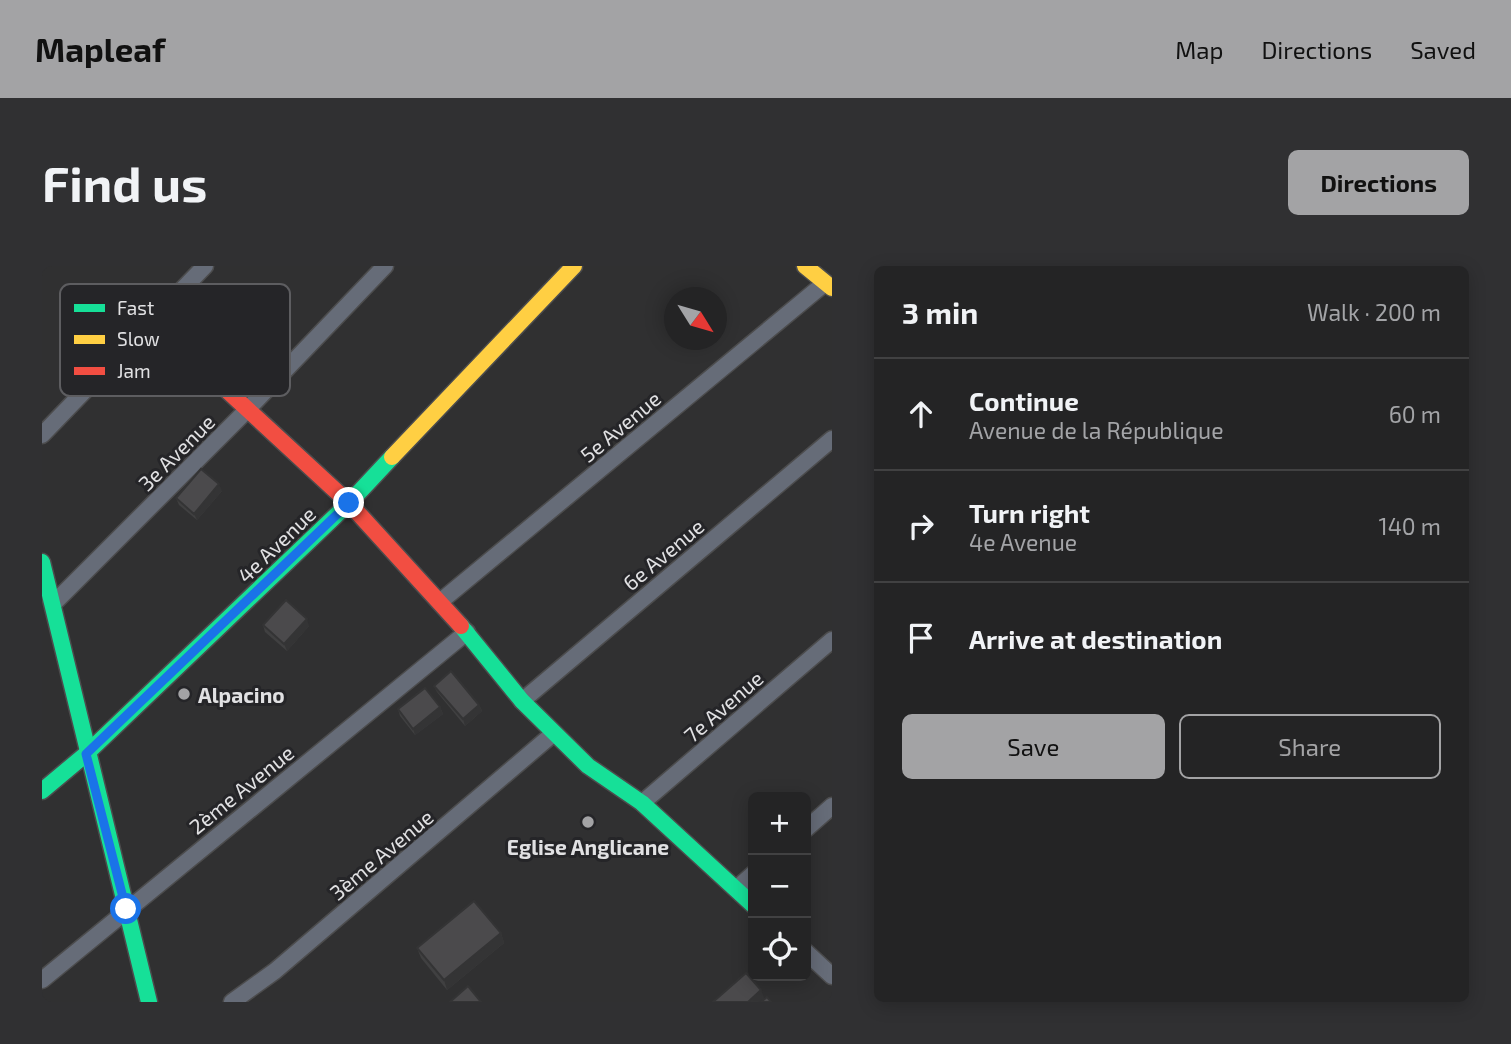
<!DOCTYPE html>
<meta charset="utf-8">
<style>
body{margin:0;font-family:"Exo 2",sans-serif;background:#303032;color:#f1f3f6}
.controls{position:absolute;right:21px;bottom:21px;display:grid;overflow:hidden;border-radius:10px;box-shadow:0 4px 18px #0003}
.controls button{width:63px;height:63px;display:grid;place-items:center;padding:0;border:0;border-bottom:2px solid #414142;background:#242425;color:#f1f3f6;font:35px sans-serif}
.compass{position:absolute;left:622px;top:21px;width:63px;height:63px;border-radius:50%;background:#242425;box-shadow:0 4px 18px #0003;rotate:127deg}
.stop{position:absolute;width:21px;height:21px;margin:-16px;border:5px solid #1a73e8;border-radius:50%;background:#fff}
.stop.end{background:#1a73e8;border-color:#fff;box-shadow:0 2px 7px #0008}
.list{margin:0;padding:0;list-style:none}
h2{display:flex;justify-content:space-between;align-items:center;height:91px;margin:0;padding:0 28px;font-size:30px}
h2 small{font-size:23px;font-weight:400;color:#a3a4a7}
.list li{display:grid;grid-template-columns:46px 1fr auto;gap:21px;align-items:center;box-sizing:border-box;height:112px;padding:0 28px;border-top:2px solid #414142}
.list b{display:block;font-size:26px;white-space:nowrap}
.list p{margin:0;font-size:23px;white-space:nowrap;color:#a3a4a7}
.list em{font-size:23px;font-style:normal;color:#a3a4a7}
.actions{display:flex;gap:14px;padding:21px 28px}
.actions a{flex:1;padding:16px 0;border:2px solid #a3a3a5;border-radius:10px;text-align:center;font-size:24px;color:#a3a3a5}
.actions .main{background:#a3a3a5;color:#111}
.icon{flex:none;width:38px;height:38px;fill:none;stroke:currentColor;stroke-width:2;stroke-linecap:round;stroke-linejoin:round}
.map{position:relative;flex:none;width:790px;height:736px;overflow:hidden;border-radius:10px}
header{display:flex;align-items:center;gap:42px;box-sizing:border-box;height:98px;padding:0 35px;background:#a3a3a5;color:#111}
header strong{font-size:33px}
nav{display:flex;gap:38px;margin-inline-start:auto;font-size:24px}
.intro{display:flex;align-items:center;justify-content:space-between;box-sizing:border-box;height:168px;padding:0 42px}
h1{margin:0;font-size:49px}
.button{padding:18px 32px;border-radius:10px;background:#a3a3a5;color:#111;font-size:24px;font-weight:700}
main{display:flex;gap:42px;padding:0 42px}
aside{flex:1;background:#242425;border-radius:10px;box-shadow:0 4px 18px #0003}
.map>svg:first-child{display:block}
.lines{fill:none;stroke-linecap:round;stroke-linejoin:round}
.street-casing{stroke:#4c4c4d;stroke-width:19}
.fast-casing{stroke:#4c4c4d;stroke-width:19}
.slow-casing{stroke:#4c4c4d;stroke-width:19}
.jam-casing{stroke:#4c4c4d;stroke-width:19}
.street{stroke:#666c78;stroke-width:16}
.fast{stroke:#16e098;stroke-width:16}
.slow{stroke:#ffcf43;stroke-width:16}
.jam{stroke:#f24e42;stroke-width:16}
.wall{fill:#404041}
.shaded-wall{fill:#343435}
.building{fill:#4b4a4c;stroke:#343435;stroke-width:2}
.route{stroke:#1a73e8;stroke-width:9}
.poi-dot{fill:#a3a3a5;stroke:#252528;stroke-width:2.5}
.labels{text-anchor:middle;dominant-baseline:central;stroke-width:6;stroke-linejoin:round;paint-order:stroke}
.street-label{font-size:21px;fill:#e1e1e3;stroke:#252528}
.poi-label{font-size:21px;font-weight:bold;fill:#e1e1e3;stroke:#252528;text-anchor:start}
.key{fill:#252528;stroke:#5d5d60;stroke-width:2}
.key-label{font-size:19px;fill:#e1e1e3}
</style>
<header>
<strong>Mapleaf</strong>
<nav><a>Map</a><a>Directions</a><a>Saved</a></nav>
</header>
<div class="intro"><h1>Find us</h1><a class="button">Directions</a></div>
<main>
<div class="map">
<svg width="790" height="736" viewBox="0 0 790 736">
<rect width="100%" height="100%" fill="#303031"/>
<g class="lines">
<g class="street-casing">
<g id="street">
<polyline points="0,169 163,0"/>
<polyline points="399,335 783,17"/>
<polyline points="11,338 205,144 343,0"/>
<polyline points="480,435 790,173"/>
<polyline points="600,537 790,374"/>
<polyline points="764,563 790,540"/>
<polyline points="694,623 711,608"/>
<polyline points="764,686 790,710"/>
<polyline points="0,714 425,366"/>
<polyline points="190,736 233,705 512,467"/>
</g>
</g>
<g class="fast-casing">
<g id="fast">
<polyline points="0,296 107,736"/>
<polyline points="419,360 480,435 546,500 600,537 711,639"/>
<polyline points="0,525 44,488 307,237 350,191"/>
</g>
</g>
<g class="slow-casing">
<g id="slow">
<polyline points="763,0 790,22"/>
<polyline points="350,191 532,0"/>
</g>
</g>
<g class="jam-casing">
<polyline id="jam" points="111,56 307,237 419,360"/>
</g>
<use href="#street" class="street"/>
<use href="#fast" class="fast"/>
<use href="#slow" class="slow"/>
<use href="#jam" class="jam"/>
</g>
<g class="wall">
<polygon points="179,42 149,74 132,58 129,52"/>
<polygon points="180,225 155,254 137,239 134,232"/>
<polygon points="221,359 267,360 245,385 223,366"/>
<polygon points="392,420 437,439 440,445 423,460 395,426"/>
<polygon points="398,441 401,448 373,469 358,450 356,443"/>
<polygon points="459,667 462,677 405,724 379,692 375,682"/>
</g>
<g class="shaded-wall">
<polygon points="177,35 179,42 149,74 147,68"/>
<polygon points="177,218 180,225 155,254 152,248"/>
<polygon points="265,353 267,360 245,385 242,378"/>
<polygon points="437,439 440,445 423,460 421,453"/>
<polygon points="398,441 401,448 373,469 371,463"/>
<polygon points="459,667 462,677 405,724 402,714"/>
<polygon points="719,724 723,734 721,736 706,736"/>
</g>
<g class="building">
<polygon points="159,203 177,218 152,248 134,232"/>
<polygon points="244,334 265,353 242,378 221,359"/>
<polygon points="409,405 437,439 421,453 392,420"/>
<polygon points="383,422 398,441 371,463 356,443"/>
<polygon points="432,635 459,667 402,714 375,682"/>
<polygon points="704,707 719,724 706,736 671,736"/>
<polygon points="426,720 439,736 408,736"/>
<polygon points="725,731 729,736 719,736"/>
</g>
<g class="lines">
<polyline class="route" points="84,643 44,488 307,237"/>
</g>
<g class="poi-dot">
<circle cx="142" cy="428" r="7"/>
<circle cx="546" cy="556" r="7"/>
</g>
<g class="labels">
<g class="street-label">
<text transform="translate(578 160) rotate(-40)">5e Avenue</text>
<text transform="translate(134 186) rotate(-45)">3e Avenue</text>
<text transform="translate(234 278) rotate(-44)">4e Avenue</text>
<text transform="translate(621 288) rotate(-40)">6e Avenue</text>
<text transform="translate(681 440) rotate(-41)">7e Avenue</text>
<text transform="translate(199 523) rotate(-39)">2ème Avenue</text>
<text transform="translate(339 588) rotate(-40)">3ème Avenue</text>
</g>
<g class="poi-label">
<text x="156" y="428">Alpacino</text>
<text x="546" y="580" text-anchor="middle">Eglise Anglicane</text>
</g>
</g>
<rect x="18" y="18" width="230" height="112" rx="10" class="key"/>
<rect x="32" y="38" width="31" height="8" fill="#16e098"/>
<rect x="32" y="69" width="31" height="9" fill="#ffcf43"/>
<rect x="32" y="101" width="31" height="8" fill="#f24e42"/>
<g class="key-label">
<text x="75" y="49">Fast</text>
<text x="75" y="80">Slow</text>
<text x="75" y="112">Jam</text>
</g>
</svg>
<div class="controls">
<button>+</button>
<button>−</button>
<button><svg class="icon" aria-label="locate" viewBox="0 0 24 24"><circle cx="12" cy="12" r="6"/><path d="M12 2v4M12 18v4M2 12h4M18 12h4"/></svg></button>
</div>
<svg class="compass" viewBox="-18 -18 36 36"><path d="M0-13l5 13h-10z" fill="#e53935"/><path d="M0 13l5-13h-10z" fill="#a3a4a7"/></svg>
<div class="stop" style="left:84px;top:643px"></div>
<div class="stop end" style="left:307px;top:237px"></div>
</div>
<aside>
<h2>3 min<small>Walk · 200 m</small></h2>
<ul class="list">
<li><svg class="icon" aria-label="ahead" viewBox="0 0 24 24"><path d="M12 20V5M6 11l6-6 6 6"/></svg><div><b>Continue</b><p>Avenue de la République</p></div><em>60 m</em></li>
<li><svg class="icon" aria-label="right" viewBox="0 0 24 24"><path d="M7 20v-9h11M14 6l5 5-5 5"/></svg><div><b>Turn right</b><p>4e Avenue</p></div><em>140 m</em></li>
<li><svg class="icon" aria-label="arrive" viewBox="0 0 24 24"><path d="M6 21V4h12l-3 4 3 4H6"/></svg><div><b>Arrive at destination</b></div></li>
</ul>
<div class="actions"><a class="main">Save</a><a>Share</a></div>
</aside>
</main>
